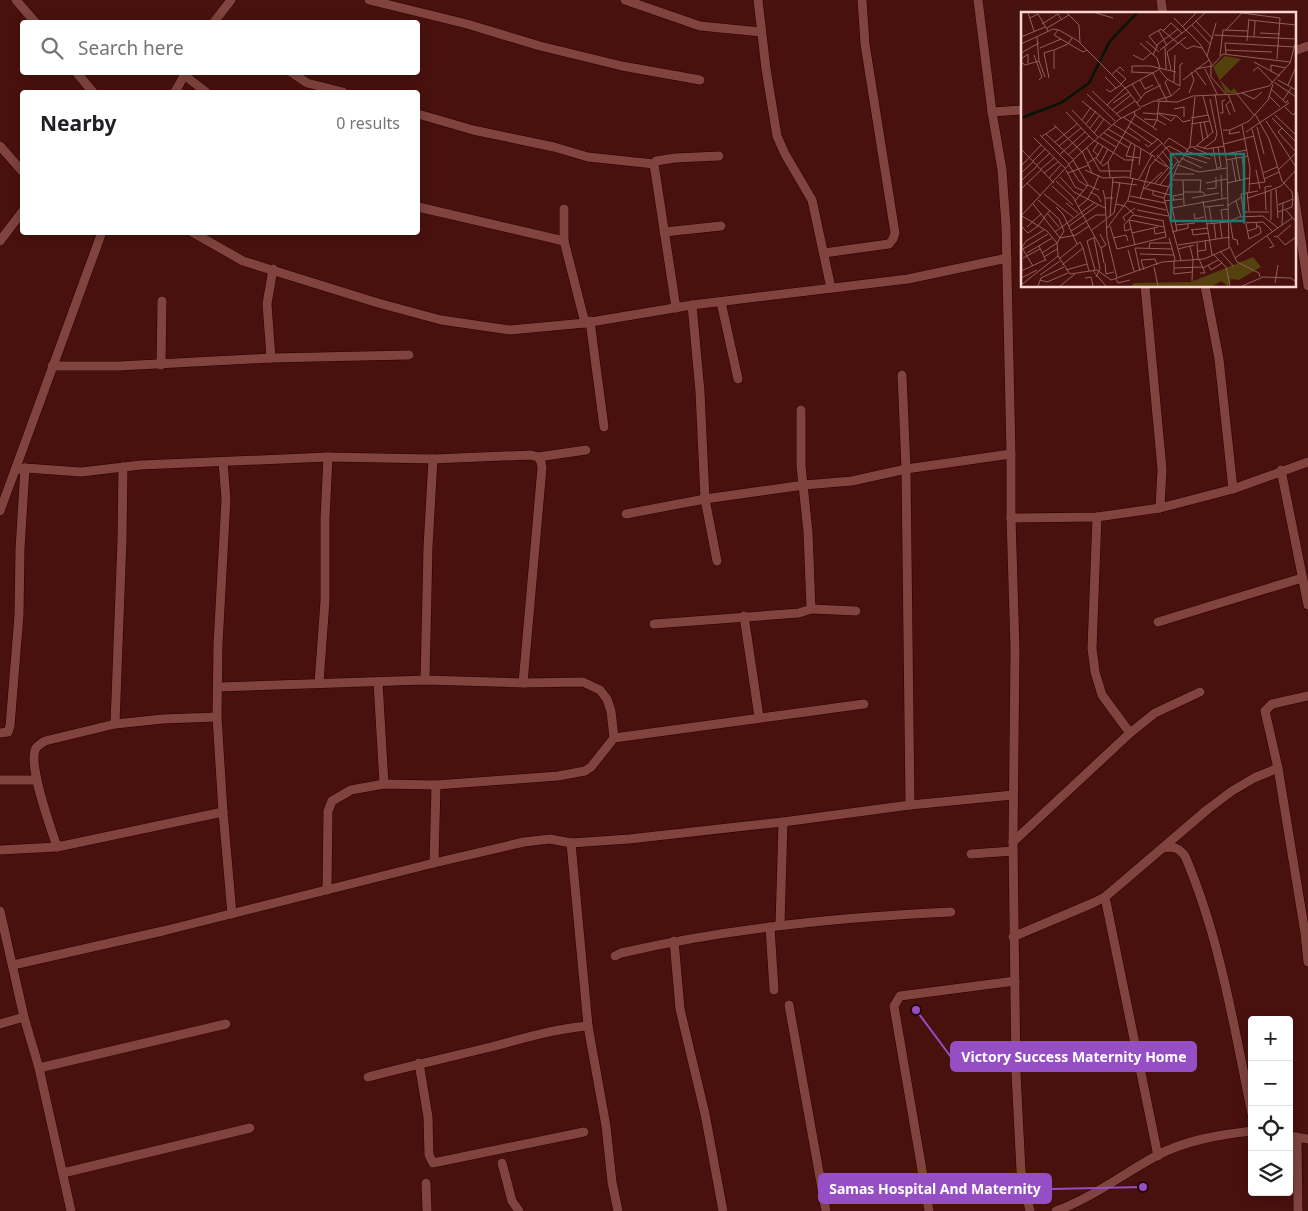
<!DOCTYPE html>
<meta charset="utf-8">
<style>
body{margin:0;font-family:"Noto Sans",sans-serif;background:#f2f2f2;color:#202124}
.controls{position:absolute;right:15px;bottom:15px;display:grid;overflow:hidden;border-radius:5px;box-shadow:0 2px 12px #0003}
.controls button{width:45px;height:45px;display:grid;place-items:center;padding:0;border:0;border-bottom:1px solid #e0e0e0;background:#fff;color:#202124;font:25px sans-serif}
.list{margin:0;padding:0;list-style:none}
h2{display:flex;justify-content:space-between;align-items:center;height:65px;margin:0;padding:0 20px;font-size:21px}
h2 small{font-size:16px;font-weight:400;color:#757577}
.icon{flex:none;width:28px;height:28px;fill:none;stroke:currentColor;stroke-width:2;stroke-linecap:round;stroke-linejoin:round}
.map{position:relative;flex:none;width:1308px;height:1211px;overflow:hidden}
.search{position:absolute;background:#fff;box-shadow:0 2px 12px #0003;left:20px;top:20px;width:400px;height:55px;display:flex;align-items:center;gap:12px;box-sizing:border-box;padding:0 18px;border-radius:5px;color:#757577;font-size:19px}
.panel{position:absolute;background:#fff;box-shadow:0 2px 12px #0003;left:20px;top:90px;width:400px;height:145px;border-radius:5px}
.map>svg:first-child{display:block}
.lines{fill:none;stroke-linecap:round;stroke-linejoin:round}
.street-casing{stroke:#270101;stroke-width:10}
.street{stroke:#80433d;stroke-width:9}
.inset-river{fill:none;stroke:#061408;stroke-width:2.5}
.inset-road{fill:none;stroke:#90605c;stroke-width:1}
.view{fill:#1b7b73;fill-opacity:0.15;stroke:#1b7b73;stroke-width:2.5}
.inset-edge{fill:none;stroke:#fcd7d2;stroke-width:2.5}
.leader{fill:none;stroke:#954ec3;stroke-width:2}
.callout-dot{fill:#954ec3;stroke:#1f0806;stroke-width:2}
.callout{fill:#954ec3;stroke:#954ec3;stroke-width:2}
.callout-label{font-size:14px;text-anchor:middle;font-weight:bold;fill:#fff}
</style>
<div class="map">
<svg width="1308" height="1211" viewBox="0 0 1308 1211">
<rect width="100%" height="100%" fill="#48110e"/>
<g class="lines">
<g class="street-casing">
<g id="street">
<polyline points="16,0 35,22"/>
<polyline points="369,0 467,24 540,46 622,66 700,80"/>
<polyline points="625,0 700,26 761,32"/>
<polyline points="758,0 766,69 777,136 785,154 812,200 831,288"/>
<polyline points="978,0 992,112 1002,170 1006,226 1011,454 1011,518 1015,649 1013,842 1016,1073 1021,1171 1030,1211"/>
<polyline points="1161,0 1163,14"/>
<polyline points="214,22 231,0"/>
<polyline points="1294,51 1308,46"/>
<polyline points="76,72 93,92"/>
<polyline points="291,72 307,83 343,92"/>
<polyline points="184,75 206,92"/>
<polyline points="175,92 186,72"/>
<polyline points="992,112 1022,110"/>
<polyline points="418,114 473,130 554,147 588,157 654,164"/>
<polyline points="0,146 22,171"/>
<polyline points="1294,194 1308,286"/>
<polyline points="418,207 564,241"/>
<polyline points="564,209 564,241 585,323"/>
<polyline points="192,232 243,261 378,303 441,320 510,330 585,323 692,305 908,279 1007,258"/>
<polyline points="664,232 721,226"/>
<polyline points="0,241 22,212"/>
<polyline points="824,253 889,244 893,239 895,233 865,44 862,0"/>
<polyline points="1145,286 1162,469 1160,508"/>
<polyline points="1205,286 1219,359 1233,489"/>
<polyline points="721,302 738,379"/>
<polyline points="692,305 700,392 705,499 717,561"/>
<polyline points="676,308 654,164 656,161 675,158 719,156"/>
<polyline points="590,321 604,427"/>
<polyline points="271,358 267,304 273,269"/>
<polyline points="161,365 162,301"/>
<polyline points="52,366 119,366 271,358 409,355"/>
<polyline points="902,375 906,469 910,805"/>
<polyline points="538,457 586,450"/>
<polyline points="223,462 226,499 218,644 217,717 223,812 232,914"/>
<polyline points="15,470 25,468 81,472 141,465 328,457 433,459 531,455 538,457 541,462 542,468 523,683"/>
<polyline points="1281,470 1308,605"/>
<polyline points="0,511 102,232"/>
<polyline points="626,514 705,499 804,485 852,481 906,469 1011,454"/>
<polyline points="1097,517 1092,648 1095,672 1102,695 1130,733"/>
<polyline points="1011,518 1097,517 1160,508 1233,489 1308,462"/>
<polyline points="811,609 856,611"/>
<polyline points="744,616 759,717"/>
<polyline points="1158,622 1302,578"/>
<polyline points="654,624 799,613 811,609 808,532 801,466 801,410"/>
<polyline points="425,680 428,547 433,459"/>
<polyline points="378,682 384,784"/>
<polyline points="319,683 325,601 325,519 328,457"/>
<polyline points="218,687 425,680 523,683 583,682 600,690 607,699 611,711 614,738"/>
<polyline points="1308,696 1272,704 1265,711 1278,768 1305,933 1308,962"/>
<polyline points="115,724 122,540 123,467"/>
<polyline points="0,733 8,732 10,726 19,615 20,549 25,468"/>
<polyline points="0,780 36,780"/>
<polyline points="1013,842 1130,733 1155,713 1200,692"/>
<polyline points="571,843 588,1026 606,1126 612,1182 618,1211"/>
<path d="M57,847C51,828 27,764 36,748C38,745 42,743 45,741L115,724L163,719L217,717"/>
<path d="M1163,848C1174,846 1179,848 1185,856C1220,938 1234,1027 1252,1114"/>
<polyline points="0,850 57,847 223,812"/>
<polyline points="971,854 1013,851"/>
<polyline points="434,863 436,785"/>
<polyline points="327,890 328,811 332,801 351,790 384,784 436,785 558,776 585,771 591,767 614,738 864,704"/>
<polyline points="1105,897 1158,1156"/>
<polyline points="0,911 24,1017 39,1068 71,1211"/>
<polyline points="780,925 783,822"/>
<polyline points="770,927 774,990"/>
<polyline points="1013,937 1093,903 1105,897 1208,809 1232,791 1254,778 1278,768"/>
<polyline points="674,941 680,1009 705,1114 723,1211"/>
<path d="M615,956L621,953C729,928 840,917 951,912"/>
<polyline points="13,965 163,931 434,863 524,842 550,839 571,843 629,839 783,822 910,805 1013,795"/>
<polyline points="789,1005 826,1211"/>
<polyline points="0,1024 24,1017"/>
<polyline points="419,1063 428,1117 429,1155 433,1163 584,1132"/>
<polyline points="39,1068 226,1024"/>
<path d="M368,1077C409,1066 450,1057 491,1047C525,1038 553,1029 588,1026"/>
<polyline points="1289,1136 1308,1139"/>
<polyline points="1297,1137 1298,1211"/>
<polyline points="502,1163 512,1201 519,1211"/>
<polyline points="63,1173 250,1128"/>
<polyline points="426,1183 427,1211"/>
<polyline points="929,1211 894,1006 900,996 1015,981"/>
<path d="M1056,1211C1092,1198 1123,1174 1156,1156C1186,1140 1218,1135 1252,1131"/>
</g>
</g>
<use href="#street" class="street"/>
</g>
<g transform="translate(1021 12)">
<rect width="275" height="275" fill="#48110e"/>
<path d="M204,44L220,47L199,68L210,79L213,76L217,81H205L192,55ZM232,245L240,255L218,268L210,267L207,274L200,269L192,274H110L113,271L170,270Z" fill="#54410d"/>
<path class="inset-river" d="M0,106L40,91L68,71L89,29L116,1"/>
<path class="inset-road" d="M7,1L13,19M46,1L58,13L59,31M75,1L92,6M221,1L259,6L256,47M9,6L17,2L27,19M153,6L179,32L190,51V65L205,82M228,8L275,13M175,9L192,27M21,12L37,2L40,7M171,13L190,33M161,15L175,1M26,16L48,3M37,18L33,23L62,40L66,38M165,18L184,1M205,18L221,1M138,19L146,34M142,19L150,11L161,21M239,21L259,22M193,23L275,27M0,25L24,15M16,25L18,49L24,65M233,25L234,9M125,29L138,40M226,29L228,7M119,31L136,46L139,56M159,31L166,37L172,34L181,36M0,32L32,17L38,18L57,29L106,78L119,95M136,34L128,24L140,17L158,32M144,35L145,57M19,36L40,27M139,38L165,18M204,38L251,40M0,41L18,31M205,42L204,31L274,35M13,43L21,65L18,68M112,43L122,48L130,41M132,43L137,32L157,17M186,44L195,11M199,44L202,18L227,19M0,47L7,42V51M0,50L4,53L18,49M233,50L259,64M137,56L146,67L159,74V53L162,51M33,57V38L47,32L51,26M175,57L191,54L202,42L269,50M184,57L196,82M95,58L105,67L100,72M150,58L146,40L165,25M174,58L185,73M232,59L237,55L252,71M250,59V53L265,56M110,60L132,61M111,60V54H129L155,60M132,61L146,89M90,63L99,55L103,59M84,65L95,76M28,66L23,41L32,38M147,67L144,70L150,84M119,68L124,77L132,73M162,68L188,48M257,68L275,78M153,70L154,43M253,70L275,85M111,72L120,86M267,73L274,57M104,76L137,58M85,77L89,80L100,73M250,77L265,91L267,88M71,79L100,106M168,81L173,68L170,60M221,81L233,87L241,80M66,82L94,109M207,82L214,100M216,82L233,103M182,84L192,121M248,84L259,95M136,88L150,84L159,76M262,88L271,75M61,89L90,113M209,89L205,93L209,103M92,91L108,80M116,91L124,81L140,73M86,93L104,76M120,95L133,89L156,90L172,84L216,82L248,74L269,51L275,29M264,95L272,103L275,100M153,97L163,95V105M51,98L77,125M91,98L110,83M45,100L73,129M122,101L137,102M137,101L156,104L162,110L170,108M199,101H202L201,89L204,88M95,102L114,89M138,102L150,109L154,105M234,102L248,127L261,169L271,180L272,187L257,193M114,103L136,118M254,103L275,123M102,105L138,128L158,150M170,106L187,103M251,106L275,130M123,107L136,108L145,113M61,108L70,95M245,109L275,155M179,110L182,129M183,110L187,126M65,112L75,99M92,112L119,129M170,112L189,109M33,113L61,140M221,113L229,156L228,180M107,115L131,132M132,115L136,108L138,90M236,115L243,142M69,116L79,103M261,116L257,120L275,140M87,117L134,145M202,118H209L228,109L247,88L252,72M209,118L208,122L219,120M225,120L268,91M73,121L83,107M83,121L108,136M25,122L52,147M19,123L48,152M20,125L35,115M79,125L95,135M13,126L45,157M74,129L104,148H113M34,130L56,112M77,131L72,139L77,143M110,131L105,144L119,146M124,132L127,135L137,127M143,132L148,126L167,138M203,132L233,124M38,134L60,116M176,134L186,137L203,134M168,135H174L192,120M66,136L79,159H110M146,136L148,134L163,142M173,136L192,144M183,136L194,128L196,122L189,87M192,136L196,157M0,137L33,171M61,139L71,161M141,139L152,153M165,139L189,147M214,141L219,169M129,142L141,131M204,142L226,138M38,143L64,120M47,143L68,124M136,143L149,157M162,143L186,151M221,145L224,167M75,146L82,154L87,150L114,103L113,99M160,146L181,156M133,147L146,155M52,148L67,173L73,176L78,163M205,148L227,144M211,148L215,170M12,149L24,137M87,150L89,165M67,151L76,145L82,134M79,152L87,137M16,153L29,141M48,153L58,169L66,174M118,153L120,137M157,153L178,160L206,156M0,154L20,133M197,156L200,155L197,135M20,157L33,146M45,158L54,175L63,179M64,158L82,166L105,165L148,175M235,158L239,177M257,158L275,141M0,161L12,150M23,161L37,150M47,161L68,153M242,161L256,155M153,162H173M200,163L201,187M39,165L53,180L84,196M28,166L40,153M109,166L114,133M118,167L131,143M243,167L258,160M151,168H180L179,180M162,168L163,193M0,169L16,154M35,169L52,185L80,236L83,251M92,170L116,173M6,171L20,184M134,171L147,156M185,171L206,167M206,171L229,166M228,172L244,170L231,117M139,173L157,149M31,174L52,193M122,176L145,182M124,176L141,160M0,177L20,158M186,177L195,176V165M255,177L257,206M82,178L84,186H92M132,178V183L143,186M69,180L77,184L80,190M162,180H182L184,183M226,180L228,199M245,180L260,174L275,158M23,182L52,205M145,182L150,183L151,171M109,184L144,191M84,186L86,225L96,266M171,186L198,181M227,186L245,180M119,187L129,154L146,135M17,188L38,207L43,219L36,231L37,244L49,262L76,258L90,268L141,250L183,247L208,236L206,152L194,82M54,189L67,173M107,189L145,198M143,189L162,187M150,189L156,219M153,189L152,184L162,182M182,189L191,243M215,189L220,205M45,191L57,201M12,192L39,226L55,223L68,214M95,192L104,194L113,202M188,194L191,212M206,194L221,185M35,195L42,202L56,232M57,195L66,188L73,176L78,178M184,195L203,193M151,196L206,186M116,198L147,204M245,198L244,175L251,174M265,198L275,210M223,200H248M257,200L271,195L272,187M173,201L174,207L183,205M27,202L38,215M0,204L54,146L97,108L120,96M1,204L26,219L36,231L21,241M89,204L92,165M223,205L220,182L237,179M85,207L93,201L99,170M108,208L143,215M108,208L114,233M250,208V179M104,209L102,205L114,196M209,209L212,227L216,228L217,233M207,210L218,205L242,204L257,216M193,211L195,227M199,211L201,226M202,211L200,198L207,197M222,211L242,210L252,220M185,212L207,210M225,212L228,227M155,213L174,211M261,213L262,191M0,214L7,221L17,214M17,214L29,198M48,214L77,193M89,214L96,237L145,225L142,209M6,215L20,202M86,216L107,188L112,166M133,216L134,222L144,220M110,217L104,219L103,213L112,203L143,209M171,217L172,223L188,221M71,218L84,208M170,218L187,216M50,219L75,203H84M227,219L236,216L235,210M34,220L73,191M151,220L167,216V212M111,221L137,215M79,222L85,233L80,236M246,224L253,234L248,236M257,224L270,213M74,225L66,229L74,258M253,225L256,224L264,233L275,225M73,226L79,257L75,265M92,226L105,223L107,229M148,226L153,243M228,227L240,221L239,215L236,214M176,231L177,247M157,233L209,225M18,234L25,249M169,234L172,247L171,269M209,235L216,250L238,261L239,265M1,236L12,254M128,236L129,231H150M0,237L5,229L23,218M2,237L27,222M157,237L173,233M107,238L113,259M177,239L185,238L184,228M199,239L213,255M6,241L31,226M119,242L153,243L154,248M192,242L205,255L209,274M23,245L36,237M2,246L19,237M214,246L271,206M38,247L59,230L62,236M178,247L184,261H179M153,248V262L171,260M160,248L143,186L157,153L169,134L174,85M84,251L85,262L93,260M41,253L62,236L68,259M187,253L190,258L201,251M133,255L137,274M153,256L182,255M182,256L197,248M45,258L66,252M123,258L120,248L134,247L136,253M0,259L24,248M72,259L85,274M119,259L114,236L151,237M19,263L39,249M0,266L16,258M64,266L70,265L72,274M95,267L97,271L109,268M19,268L26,270L47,261M254,271L257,253M0,273L37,244M17,274L20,266L43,255M39,274L54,262M221,274L242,265L270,266L275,270"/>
<path class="view" d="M150,142H223V209H150Z"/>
<rect width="275" height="275" class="inset-edge"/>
</g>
<path class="leader" d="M916 1010L951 1057M1143 1187L1051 1189"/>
<g class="callout-dot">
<circle cx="916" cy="1010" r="5"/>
<circle cx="1143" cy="1187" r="5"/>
</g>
<g class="callout">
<rect x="951" y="1042" width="245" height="29" rx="5"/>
<rect x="819" y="1174" width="232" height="29" rx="5"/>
</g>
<g class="callout-label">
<text x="1074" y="1062">Victory Success Maternity Home</text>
<text x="935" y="1194">Samas Hospital And Maternity</text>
</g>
</svg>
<div class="controls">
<button>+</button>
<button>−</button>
<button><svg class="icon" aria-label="locate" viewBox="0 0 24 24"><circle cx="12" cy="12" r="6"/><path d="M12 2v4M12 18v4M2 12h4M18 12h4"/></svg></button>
<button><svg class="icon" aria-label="layers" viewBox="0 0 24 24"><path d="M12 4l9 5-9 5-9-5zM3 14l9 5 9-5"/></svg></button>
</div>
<div class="search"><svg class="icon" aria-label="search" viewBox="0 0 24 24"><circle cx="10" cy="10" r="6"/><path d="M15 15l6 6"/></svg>Search here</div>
<section class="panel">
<h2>Nearby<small>0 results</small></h2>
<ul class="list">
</ul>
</section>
</div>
